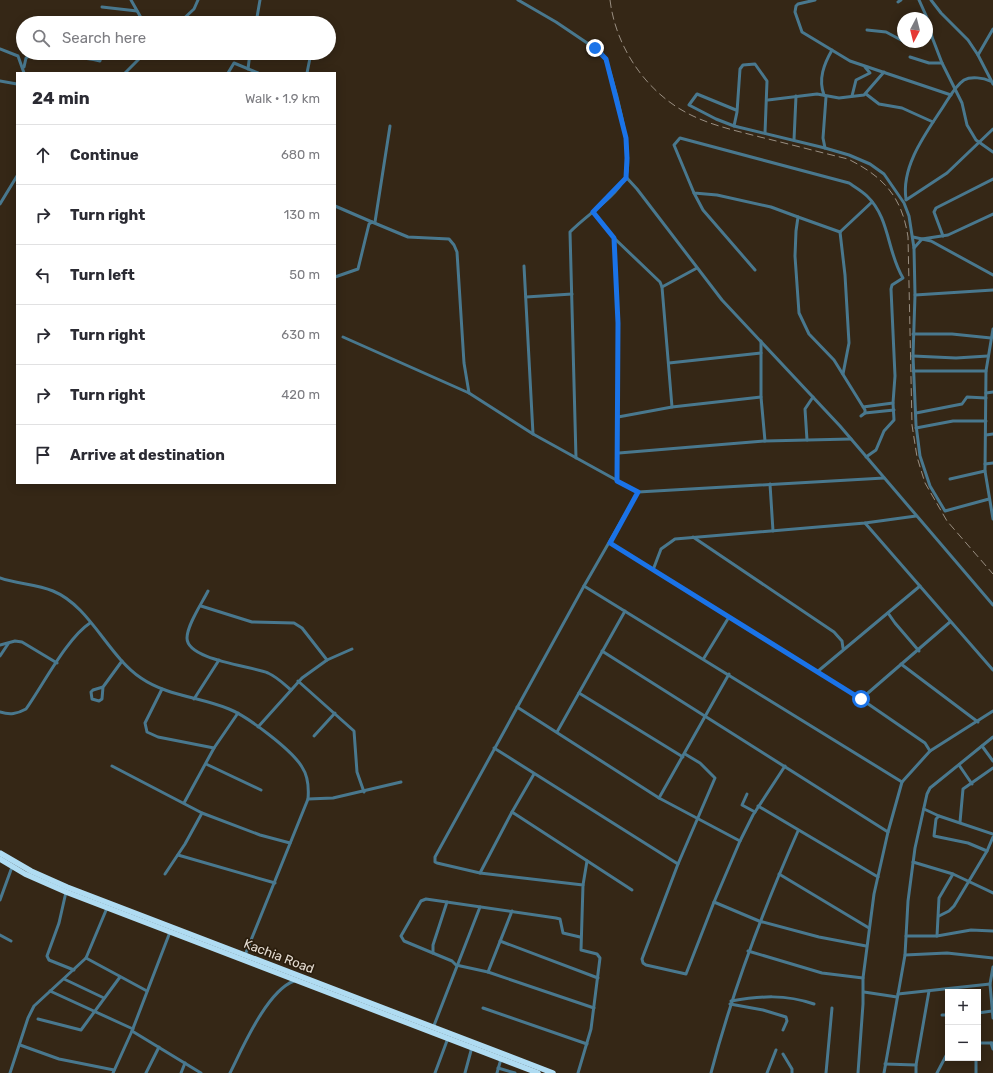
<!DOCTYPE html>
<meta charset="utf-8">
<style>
body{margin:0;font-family:Rubik,sans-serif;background:#f7f7f7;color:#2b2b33}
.controls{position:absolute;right:12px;bottom:12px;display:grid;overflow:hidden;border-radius:0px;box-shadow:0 2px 10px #0003}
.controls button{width:36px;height:36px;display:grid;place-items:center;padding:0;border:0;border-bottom:1px solid #e1e1e2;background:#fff;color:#2b2b33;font:20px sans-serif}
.compass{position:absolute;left:897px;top:12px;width:36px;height:36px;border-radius:50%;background:#fff;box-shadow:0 2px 10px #0003;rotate:187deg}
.stop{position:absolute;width:12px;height:12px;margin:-9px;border:3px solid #1a73e8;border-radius:50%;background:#fff}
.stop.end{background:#1a73e8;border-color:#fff;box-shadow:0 1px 4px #0008}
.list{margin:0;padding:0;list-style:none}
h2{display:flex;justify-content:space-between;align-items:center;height:52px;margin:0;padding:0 16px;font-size:17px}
h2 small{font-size:13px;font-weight:400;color:#7c7c81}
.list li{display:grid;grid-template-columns:26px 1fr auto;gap:12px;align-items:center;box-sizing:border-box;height:60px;padding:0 16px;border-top:1px solid #e1e1e2}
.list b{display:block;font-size:15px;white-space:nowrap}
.list em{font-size:13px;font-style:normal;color:#7c7c81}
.icon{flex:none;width:22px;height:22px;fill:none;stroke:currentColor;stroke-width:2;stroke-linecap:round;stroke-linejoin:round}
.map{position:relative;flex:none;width:993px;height:1073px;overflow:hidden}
.search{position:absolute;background:#fff;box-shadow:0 2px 10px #0003;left:16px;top:16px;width:320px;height:44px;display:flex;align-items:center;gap:10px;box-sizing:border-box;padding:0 14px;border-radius:22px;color:#7c7c81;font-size:15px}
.panel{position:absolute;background:#fff;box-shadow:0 2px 10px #0003;left:16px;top:72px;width:320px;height:412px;border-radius:0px}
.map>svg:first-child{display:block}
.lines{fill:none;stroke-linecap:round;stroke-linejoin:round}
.street{stroke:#49788e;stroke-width:3}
.highway{stroke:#b0dcf2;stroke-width:5.5}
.rail{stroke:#998e81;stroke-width:1;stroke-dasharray:8 4;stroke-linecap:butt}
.route{stroke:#1a73e8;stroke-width:5}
.labels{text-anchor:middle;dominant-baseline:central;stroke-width:3.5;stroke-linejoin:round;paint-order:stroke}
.street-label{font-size:13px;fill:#e4dbd1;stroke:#2a1d0d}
</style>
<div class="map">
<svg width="993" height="1073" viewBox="0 0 993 1073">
<rect width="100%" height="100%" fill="#352716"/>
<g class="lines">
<g class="street">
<polyline points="131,0 144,23"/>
<path d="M518,0L556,22L602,53C613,71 635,160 625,178C614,199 586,215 570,232L576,458"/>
<polyline points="815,0 798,4 796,6 795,12 802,32 850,61 951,95"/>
<polyline points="919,0 928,20 932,37 942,63 962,103 967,125 976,140 993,152"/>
<polyline points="931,0 941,13 968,40 978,55"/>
<polyline points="898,2 901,0"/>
<polyline points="102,7 137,11"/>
<polyline points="179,23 194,9 198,0"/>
<polyline points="256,23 260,0"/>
<polyline points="993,29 978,55 993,84"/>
<polyline points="867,30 886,32 903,41"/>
<polyline points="904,42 909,45 916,42"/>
<polyline points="0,49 18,56 24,73"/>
<path d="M42,53C62,56 81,57 100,61L102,53"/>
<polyline points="910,57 929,63 942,63"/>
<polyline points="24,67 26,58 34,53"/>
<polyline points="248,69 250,53"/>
<polyline points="125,73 145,53"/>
<polyline points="228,73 234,63 258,73"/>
<polyline points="307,73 311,53"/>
<polyline points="0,81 17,84"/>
<polyline points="866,94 879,104 902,108 933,122"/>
<path d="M824,95C818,79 824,64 832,50"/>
<polyline points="852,96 856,80 870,73 865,67"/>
<polyline points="768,100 817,94 839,98 864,95 884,72"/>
<polyline points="736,110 697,94 689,105 716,119 734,126 825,148 849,155 870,164 884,174 904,203 909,216 914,248 915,295 913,356 916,425 920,456 930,486 945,511 989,499"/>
<polyline points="734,126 737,112 740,69 743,65 755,64 767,81 765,133"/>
<polyline points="794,140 796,96"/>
<polyline points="825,148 823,138 826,97"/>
<polyline points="626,177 637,189 722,300 840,426 993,605"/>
<polyline points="694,193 703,210 755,270"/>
<path d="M906,199C901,166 926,133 943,107C949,98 955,86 964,80C971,76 984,78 990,81"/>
<polyline points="906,200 947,173 993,129"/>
<polyline points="0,204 17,176"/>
<polyline points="335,206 372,222"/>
<polyline points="593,212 614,238 618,323 617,481"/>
<polyline points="798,217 840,232"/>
<polyline points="375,222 390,126"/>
<polyline points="840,232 845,275 849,343 843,374"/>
<polyline points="840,232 872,202"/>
<polyline points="943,236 934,212 936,208 993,179"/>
<polyline points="913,237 931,241 993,275"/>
<polyline points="614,238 660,282 662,287 672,407"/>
<polyline points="914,248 922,239 948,235 993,214"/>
<polyline points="524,266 533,434"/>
<polyline points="335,277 358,269 369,224 372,222 408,237 449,239 454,245 457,252 464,363 469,393 533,434 638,492"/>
<polyline points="662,287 697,268"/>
<polyline points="915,295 993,290"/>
<polyline points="526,297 572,294"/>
<polyline points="993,329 986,371 985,471 993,519"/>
<polyline points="913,334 952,334 991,338"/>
<polyline points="343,337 469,393"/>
<polyline points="761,341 761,397 765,441"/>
<polyline points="913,356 956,358 988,356"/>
<polyline points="669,363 761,353"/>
<polyline points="913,371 986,371"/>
<polyline points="986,393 993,392"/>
<polyline points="865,413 894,410"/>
<polyline points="916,413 962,404 967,397 986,398"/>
<path d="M861,416L865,413V410L834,360L809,334L799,313L795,256L796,231L798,217L771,207L717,195L694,193L674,145L680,138L849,183C855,187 862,191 867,196C890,218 887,252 903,278L892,285L891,289L895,376L893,403L863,407"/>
<polyline points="618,417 672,407 761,397"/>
<polyline points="916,428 953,421 986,421"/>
<polyline points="986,435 993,434"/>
<polyline points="807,440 805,409 813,397"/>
<polyline points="619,453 765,441 851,439"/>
<polyline points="866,457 876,450 884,431 894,420 893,403"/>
<polyline points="985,464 993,463"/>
<polyline points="950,479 985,471"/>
<polyline points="770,484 773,531"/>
<polyline points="865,523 993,670"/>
<polyline points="693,537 834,632 842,641 843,648"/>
<polyline points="610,543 861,699 925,743 930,751"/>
<polyline points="653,570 661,549 675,539 865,523 916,516"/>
<path d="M0,578C17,584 36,584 53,591C90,606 108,656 141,678C167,696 200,697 229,709C247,716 292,750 302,767C308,776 309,787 308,799L245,955"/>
<polyline points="584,586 902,782"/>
<path d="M208,591C202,603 187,625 187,638C187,660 251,666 268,673C277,677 284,684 291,690"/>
<polyline points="201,606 252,622 294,623 302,628 327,660"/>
<polyline points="888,613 895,623 919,651"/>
<polyline points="0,645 15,641 22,642 57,663"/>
<polyline points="602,651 888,832"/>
<polyline points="0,656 8,644"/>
<polyline points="704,658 729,617"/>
<polyline points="901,664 978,722"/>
<polyline points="817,672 920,586"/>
<polyline points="298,681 354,731 357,772 364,792"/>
<polyline points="103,687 93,690 91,692 92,699 99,701 102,699 103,687 122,661"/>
<polyline points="162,689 145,723 147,732 158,737 214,748"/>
<polyline points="579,693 683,757"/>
<polyline points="194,699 219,660"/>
<polyline points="861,699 950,622"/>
<polyline points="517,707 659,798 740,841"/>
<path d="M0,712C10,715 17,714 26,709C43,685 67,638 90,623"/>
<polyline points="258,727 302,678 327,660 352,649"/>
<polyline points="557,732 625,611"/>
<polyline points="314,736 335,713"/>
<polyline points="982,746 993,761"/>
<polyline points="494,748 678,864 715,778 700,763 685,754"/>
<polyline points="206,764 261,790"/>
<polyline points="959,765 972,784"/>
<polyline points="112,766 202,813 260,835 290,843"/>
<polyline points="747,794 742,805 755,812"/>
<polyline points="659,798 729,674"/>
<polyline points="308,799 333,798 401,782"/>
<polyline points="184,803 214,748 238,713"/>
<polyline points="758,806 878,877"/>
<polyline points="924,809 939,816 993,834"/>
<polyline points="512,812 632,890"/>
<polyline points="939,816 936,819 934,836 968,843 987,851"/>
<polyline points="960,822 963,789 993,768"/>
<polyline points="178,855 275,883"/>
<polyline points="913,862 953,874 993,893"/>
<polyline points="678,864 642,959 643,963 646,965 686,974 714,902 740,841 753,815 785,766"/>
<polyline points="480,873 512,812 534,774"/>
<polyline points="165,874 185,844 202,813"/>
<polyline points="779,874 869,928"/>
<polyline points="583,885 587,861"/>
<polyline points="66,892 59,923 47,956 49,960 74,970"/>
<polyline points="0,900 12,867"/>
<polyline points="714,902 759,921 819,937 866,946"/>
<polyline points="939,916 949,911 954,906 987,851 993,837"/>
<polyline points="0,935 11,941"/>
<polyline points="906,936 937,936 971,930 993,931"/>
<polyline points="937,936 939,898 953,874"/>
<polyline points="580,937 563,933 560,919 556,918 426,899 421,901 401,936 404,941 452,961 456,965 488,972 594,1008"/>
<polyline points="500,941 598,978"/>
<polyline points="748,951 822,973 863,978"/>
<polyline points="433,953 433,945 447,902"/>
<polyline points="905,955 947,953 993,958"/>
<polyline points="86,958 147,991"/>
<polyline points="993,967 990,984 993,1018"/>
<polyline points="488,972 512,911"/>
<polyline points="64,979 104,998"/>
<polyline points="50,991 133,1029"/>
<polyline points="864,992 897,997"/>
<polyline points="898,994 990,984"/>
<path d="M731,1001C760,996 785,994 814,1004"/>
<polyline points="730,1004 763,1010 786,1017 787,1021 783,1030"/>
<polyline points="483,1008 587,1044"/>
<polyline points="978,1013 992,1011"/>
<polyline points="942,1015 948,1015"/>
<polyline points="38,1019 81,1030 120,977"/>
<polyline points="433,1028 480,907"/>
<polyline points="132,1031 201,1073"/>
<polyline points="978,1043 993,1043"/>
<polyline points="991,1043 993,1049"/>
<polyline points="20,1045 59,1059 114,1070"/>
<polyline points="783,1054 792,1069 792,1073"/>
<polyline points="885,1064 916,1065 929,991"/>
<polyline points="498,1068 515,1073"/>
<polyline points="10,1073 28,1018 34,1006 86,958 107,908"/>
<polyline points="113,1073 132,1031 170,932"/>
<polyline points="146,1073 159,1047"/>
<polyline points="181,1073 185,1063"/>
<path d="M230,1073C243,1047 267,991 294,981"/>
<polyline points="435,1073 448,1038"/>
<polyline points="465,1073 472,1047"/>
<polyline points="497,1073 501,1059"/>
<polyline points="578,1073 591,1029 600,958 597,954 581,950 583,885 480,873 437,863 435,862 435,857 584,586 638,492 884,478"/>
<path d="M711,1073C733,989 763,910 798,831"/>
<polyline points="767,1073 776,1050"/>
<polyline points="826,1073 832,1008"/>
<polyline points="858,1073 863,1004 863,978 874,894 888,832 902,782 930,751 993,711"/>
<polyline points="884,1073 905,955 908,901 915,848 927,794 930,788 993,737"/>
<polyline points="916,1073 916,1065"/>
<polyline points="937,1073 948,1052"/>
<polyline points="976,1073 976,1058"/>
</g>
<g class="highway">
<polyline points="0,853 31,871 67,887 553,1073"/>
<polyline points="0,859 25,874 66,892 538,1073"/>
</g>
<path class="rail" d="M610,0C616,49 648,95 693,116C714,126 737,131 760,137C789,144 819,152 848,159C884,177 902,197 908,237L912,425L917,457L925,483L947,521L993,574"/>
</g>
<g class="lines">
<polyline class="route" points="595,48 606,59 626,138 627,158 626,178 593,212 614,238 618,323 617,481 638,492 610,543 861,699"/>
</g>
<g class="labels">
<g class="street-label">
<text transform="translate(279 956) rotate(21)">Kachia Road</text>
</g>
</g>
</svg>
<div class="controls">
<button>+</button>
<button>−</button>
</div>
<svg class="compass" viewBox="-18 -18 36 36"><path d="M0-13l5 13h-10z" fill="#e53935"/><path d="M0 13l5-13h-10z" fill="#7c7c81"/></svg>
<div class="stop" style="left:861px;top:699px"></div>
<div class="stop end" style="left:595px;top:48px"></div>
<div class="search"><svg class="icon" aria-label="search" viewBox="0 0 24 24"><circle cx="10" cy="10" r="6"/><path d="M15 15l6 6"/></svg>Search here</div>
<section class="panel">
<h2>24 min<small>Walk · 1.9 km</small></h2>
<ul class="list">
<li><svg class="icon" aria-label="ahead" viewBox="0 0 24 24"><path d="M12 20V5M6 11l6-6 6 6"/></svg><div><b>Continue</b></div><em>680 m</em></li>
<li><svg class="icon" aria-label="right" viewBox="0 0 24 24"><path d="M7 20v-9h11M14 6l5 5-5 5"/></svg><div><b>Turn right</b></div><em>130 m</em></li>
<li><svg class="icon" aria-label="left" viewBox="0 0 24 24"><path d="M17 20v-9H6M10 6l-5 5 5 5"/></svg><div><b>Turn left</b></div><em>50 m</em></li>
<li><svg class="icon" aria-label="right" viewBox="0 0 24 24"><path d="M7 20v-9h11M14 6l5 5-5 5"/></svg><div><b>Turn right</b></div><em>630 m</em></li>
<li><svg class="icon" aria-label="right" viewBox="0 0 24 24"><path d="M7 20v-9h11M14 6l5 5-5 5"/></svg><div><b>Turn right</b></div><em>420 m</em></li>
<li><svg class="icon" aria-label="arrive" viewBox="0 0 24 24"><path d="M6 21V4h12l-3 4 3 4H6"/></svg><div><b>Arrive at destination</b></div></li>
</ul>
</section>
</div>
